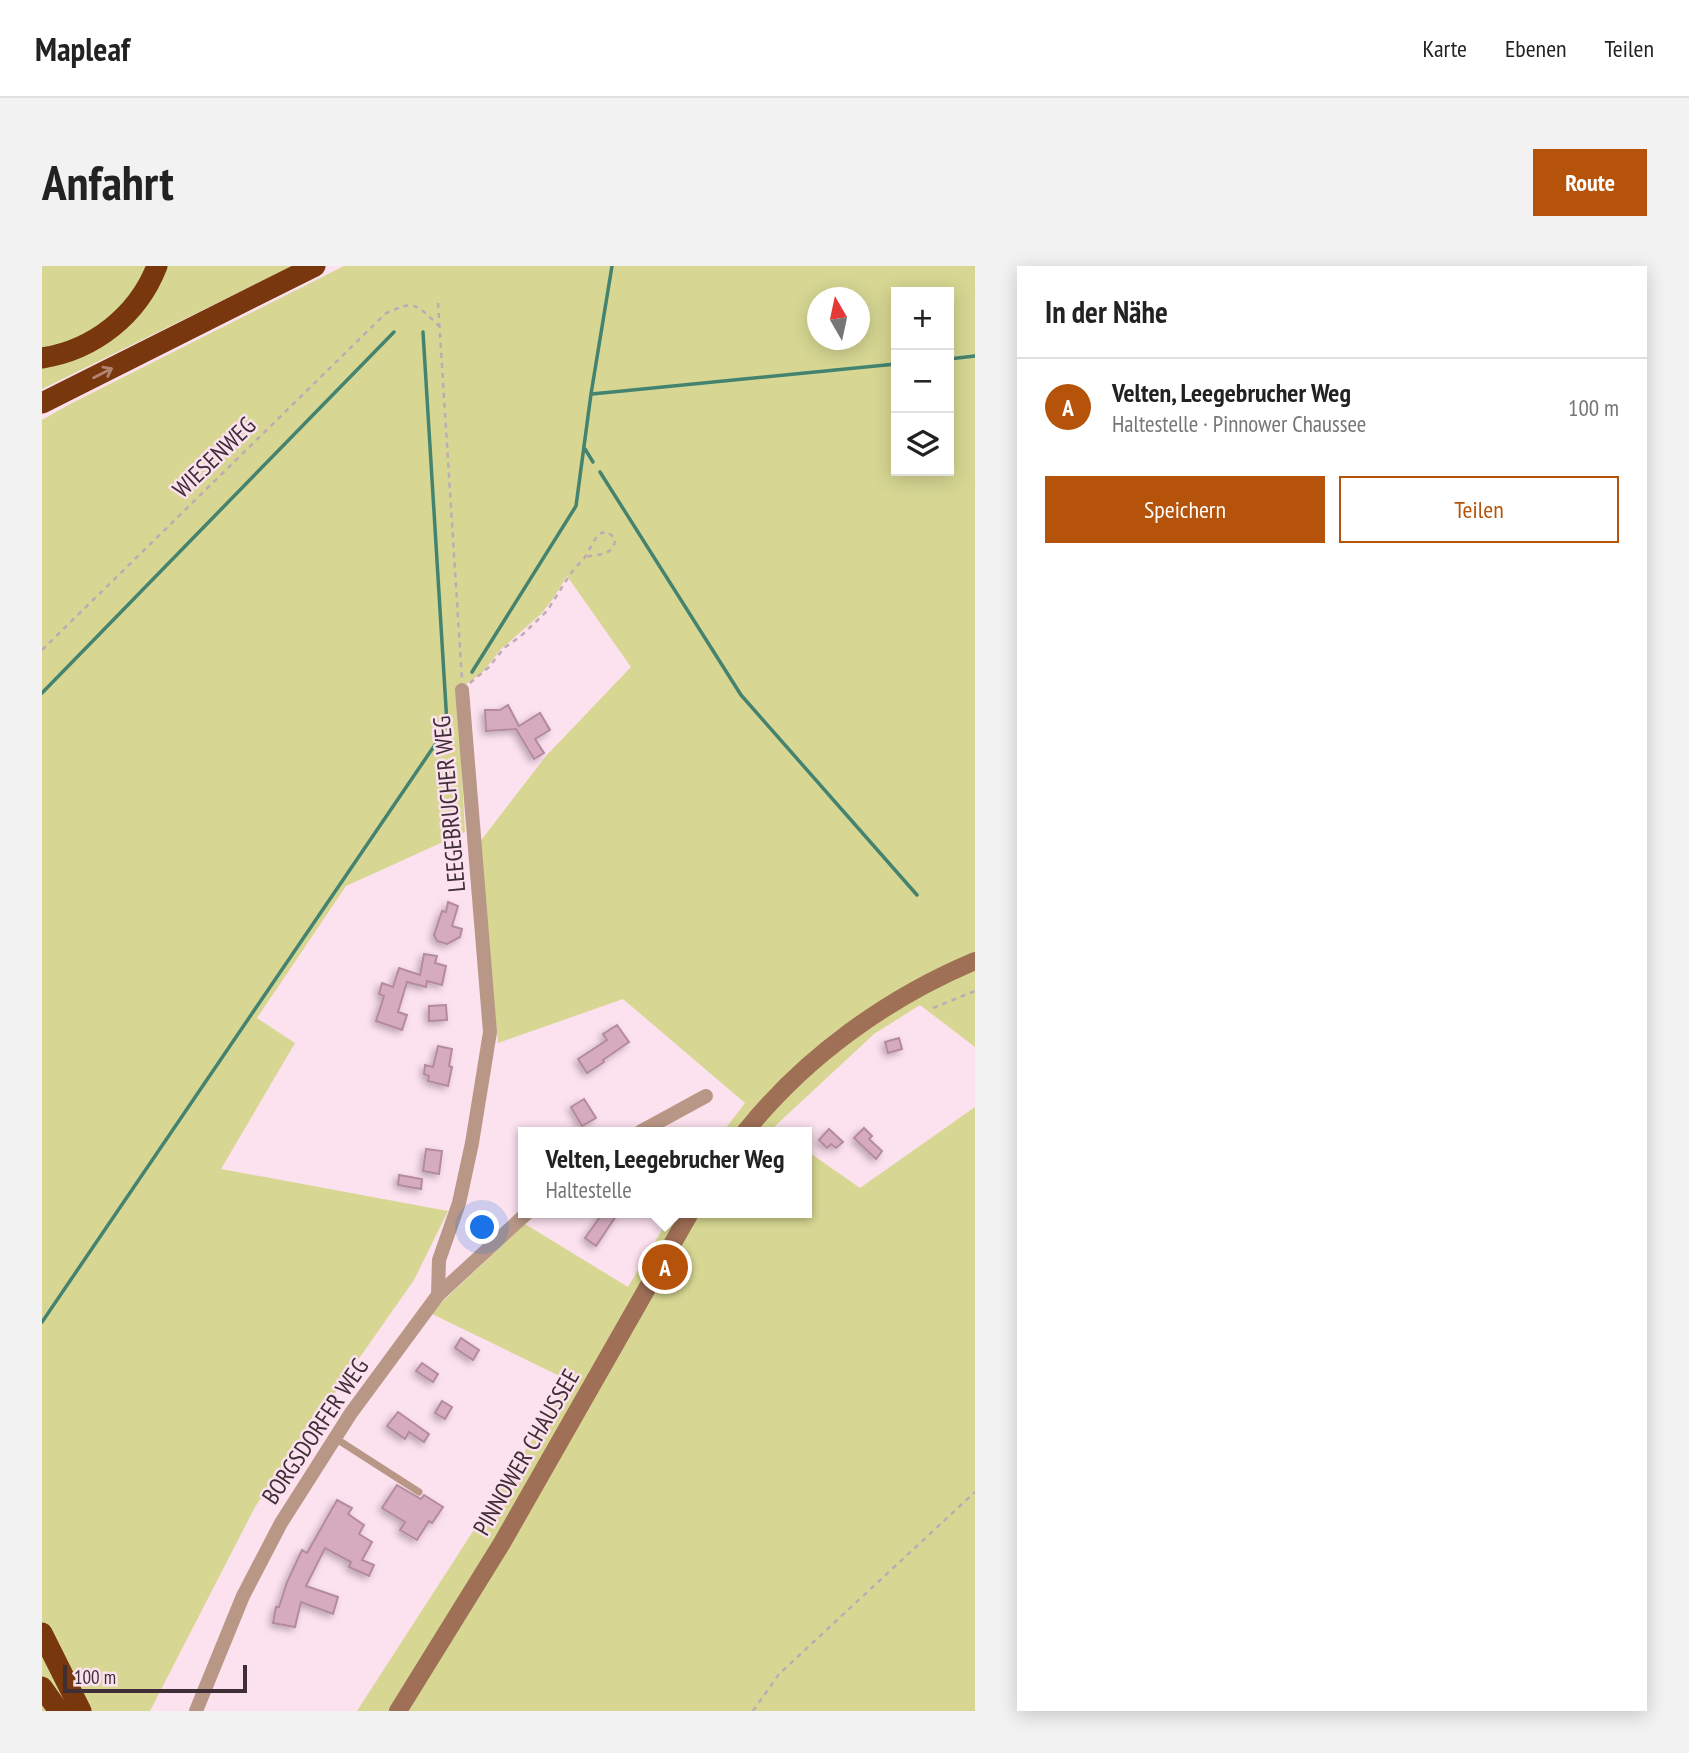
<!DOCTYPE html>
<html lang="de">
<meta charset="utf-8">
<style>
body{margin:0;font-family:"PT Sans Narrow",sans-serif;background:#f2f2f2;color:#222}
.controls{position:absolute;right:21px;top:21px;display:grid;overflow:hidden;border-radius:0px;box-shadow:0 4px 18px #0003}
.controls button{width:63px;height:63px;display:grid;place-items:center;padding:0;border:0;border-bottom:2px solid #e0e0e0;background:#fff;color:#222;font:35px sans-serif}
.compass{position:absolute;left:765px;top:21px;width:63px;height:63px;border-radius:50%;background:#fff;box-shadow:0 4px 18px #0003;rotate:351deg}
.scale{position:absolute;left:21px;bottom:18px;width:184px;box-sizing:border-box;padding-left:7px;border:4px solid #402e37;border-top:0;font-size:19px;line-height:24px;white-space:nowrap;color:#402e37;-webkit-text-stroke:5px #fce1ee;paint-order:stroke}
.you{position:absolute;left:441px;top:962px;width:24px;height:24px;margin:-18px;border:5px solid #fff;border-radius:50%;background:#1a73e8;box-shadow:0 0 0 10px #1a73e833}
.badge{display:grid;place-items:center;width:46px;height:46px;border-radius:50%;background:#b45309;color:#fff;font-size:23px;font-weight:700}
.pin{position:absolute;translate:-50% -50%;border:4px solid #fff;box-shadow:0 2px 7px #0006}
.popup{position:absolute;left:476px;top:861px;width:294px;height:91px;box-sizing:border-box;display:grid;place-content:center;border-radius:0px;background:#fff;filter:drop-shadow(0 2px 5px #0005);font-size:23px;white-space:nowrap;color:#767676}
.popup b{font-size:26px;color:#222}
.popup::after{content:'';position:absolute;left:50%;top:100%;margin-left:-14px;border:14px solid transparent;border-top-color:#fff}
.list{margin:0;padding:0;list-style:none}
h2{display:flex;justify-content:space-between;align-items:center;height:91px;margin:0;padding:0 28px;font-size:30px}
h2 small{font-size:23px;font-weight:400;color:#767676}
.list li{display:grid;grid-template-columns:46px 1fr auto;gap:21px;align-items:center;box-sizing:border-box;height:98px;padding:0 28px;border-top:2px solid #e0e0e0}
.list b{display:block;font-size:26px;white-space:nowrap}
.list p{margin:0;font-size:23px;white-space:nowrap;color:#767676}
.list em{font-size:23px;font-style:normal;color:#767676}
.actions{display:flex;gap:14px;padding:21px 28px}
.actions a{flex:1;padding:16px 0;border:2px solid #b45309;border-radius:0px;text-align:center;font-size:24px;color:#b45309}
.actions .main{background:#b45309;color:#fff}
.icon{flex:none;width:38px;height:38px;fill:none;stroke:currentColor;stroke-width:2;stroke-linecap:round;stroke-linejoin:round}
.map{position:relative;flex:none;width:933px;height:1445px;overflow:hidden;border-radius:0px}
header{display:flex;align-items:center;gap:42px;box-sizing:border-box;height:98px;padding:0 35px;background:#fff;border-bottom:2px solid #e0e0e0}
header strong{font-size:33px}
nav{display:flex;gap:38px;margin-inline-start:auto;font-size:24px}
.intro{display:flex;align-items:center;justify-content:space-between;box-sizing:border-box;height:168px;padding:0 42px}
h1{margin:0;font-size:49px}
.button{padding:18px 32px;border-radius:0px;background:#b45309;color:#fff;font-size:24px;font-weight:700}
main{display:flex;gap:42px;padding:0 42px}
aside{flex:1;background:#fff;border-radius:0px;box-shadow:0 4px 18px #0003}
.map>svg:first-child{display:block}
.green{fill:#d7d793;fill-rule:evenodd}
.lines{fill:none;stroke-linecap:round;stroke-linejoin:round}
.stream{stroke:#44836f;stroke-width:3.5}
.building{fill:#d6abc0;stroke:#b38a9e;stroke-width:2;filter:url(#shadow)}
.path{stroke:#c1a9b5;stroke-width:2.5;stroke-dasharray:5 5;stroke-linecap:butt}
.lane{stroke:#b99786;stroke-width:7}
.street{stroke:#b99786;stroke-width:14}
.secondary{stroke:#9f6f56;stroke-width:18}
.highway{stroke:#79370d;stroke-width:21}
.oneway{stroke:#b48472}
.labels{text-anchor:middle;dominant-baseline:central;stroke-width:5;stroke-linejoin:round;paint-order:stroke}
.street-label{font-size:24px;fill:#402e37;stroke:#fce1ee}
</style>
<header>
<strong>Mapleaf</strong>
<nav><a>Karte</a><a>Ebenen</a><a>Teilen</a></nav>
</header>
<div class="intro"><h1>Anfahrt</h1><a class="button">Route</a></div>
<main>
<div class="map">
<svg width="933" height="1445" viewBox="0 0 933 1445">
<defs>
<filter id="shadow"><feDropShadow dx="-3" dy="3" stdDeviation="3.5" flood-color="#0004"/></filter>
</defs>
<rect width="100%" height="100%" fill="#fce1ee"/>
<g class="green">
<polygon points="0,0 107,0 103,10 73,49 30,75 0,83"/>
<polygon points="124,0 250,0 0,123 0,100 13,97"/>
<path d="M302,0H933V781L878,739L832,768L732,861L739,866H681L703,837L581,733L456,777L437,577L504,490L589,401L525,310L510,334L499,348L459,383L441,406L423,419L417,454L423,566L304,620L215,752L253,777L179,903L406,945L372,1014L213,1241L108,1445H0V154L28,138ZM854,26H907V205H854ZM776,32H818V74H776Z"/>
<polygon points="933,841 933,1445 315,1445 528,1115 388,1047 483,958 586,1021 630,947 765,947 765,885 818,922"/>
</g>
<g class="lines">
<g class="stream">
<polyline points="907,93 933,90"/>
<polyline points="550,128 854,98"/>
<polyline points="543,183 551,196"/>
<polyline points="558,206 699,429 875,629"/>
<polyline points="430,406 534,240 549,128 570,0"/>
<polyline points="0,427 352,66"/>
<polyline points="0,1056 401,467 405,458 381,66"/>
</g>
</g>
<g class="building">
<polygon points="466,439 477,460 498,447 508,464 493,473 502,487 492,493 474,463 444,465 443,444 458,444"/>
<polygon points="406,636 416,640 410,660 420,663 418,671 405,678 395,675 392,669 400,645 404,646"/>
<polygon points="382,688 395,690 393,697 404,700 400,719 385,715 384,721 365,716 356,746 365,749 360,764 334,755 342,730 337,728 340,717 351,721 357,702 378,709"/>
<polygon points="404,739 405,754 387,755 387,740"/>
<polygon points="575,759 587,776 561,794 562,796 545,807 536,793 565,774 561,768"/>
<polygon points="857,772 860,783 846,787 843,776"/>
<polygon points="396,780 410,783 407,800 410,801 406,820 386,815 387,810 382,808 383,799 391,801"/>
<polygon points="542,833 554,852 540,860 529,841"/>
<polygon points="822,862 830,870 827,873 840,885 834,893 812,872"/>
<polygon points="787,863 801,876 794,882 789,878 785,882 777,874"/>
<polygon points="384,883 400,885 397,908 381,905"/>
<polygon points="357,909 380,913 379,923 356,919"/>
<polygon points="561,947 576,947 554,980 543,972"/>
<polygon points="419,1072 437,1084 431,1094 413,1082"/>
<polygon points="380,1097 396,1108 391,1116 374,1105"/>
<polygon points="400,1135 410,1141 403,1153 393,1147"/>
<polygon points="356,1146 387,1168 382,1176 367,1166 363,1173 345,1160"/>
<polygon points="355,1219 379,1233 382,1229 401,1241 390,1257 387,1255 375,1274 358,1264 363,1256 340,1242"/>
<polygon points="295,1234 310,1242 306,1248 322,1259 317,1268 330,1276 320,1294 332,1299 327,1310 307,1301 309,1296 283,1282 264,1320 296,1331 291,1348 259,1336 253,1361 231,1357 234,1341 237,1341 245,1316 260,1284 265,1287"/>
</g>
<g class="lines">
<g class="path">
<polyline points="396,37 420,414"/>
<path d="M0,384L343,48C373,33 374,38 397,60"/>
<path d="M428,417L447,401L462,382L479,370L505,345L529,307L543,291L555,270L559,267L565,266L573,272C573,290 556,288 543,291"/>
<polyline points="891,742 933,725"/>
<polyline points="711,1445 737,1408 933,1226"/>
</g>
<polyline class="lane" points="293,1172 377,1226"/>
<g class="street">
<polyline points="598,866 664,830"/>
<polyline points="396,1029 397,994 417,937 430,877 448,766 420,424"/>
<polyline points="154,1445 201,1330 239,1257 309,1147 396,1029 485,947"/>
</g>
<g class="secondary">
<path d="M703,866C763,791 845,732 933,695"/>
<polyline points="356,1445 460,1277 648,947"/>
</g>
<g class="highway">
<path d="M0,92C52,84 96,49 115,0"/>
<polyline points="0,137 273,0"/>
<polyline points="0,1367 39,1445"/>
<polyline points="0,1421 17,1445"/>
</g>
</g>
<defs><path id="oneway-shaft" d="M-6 0H5M1.5-3L5.5 0L1.5 3" fill="none" stroke-width="1.6" stroke-linecap="round" stroke-linejoin="round" transform="scale(1.75)"/></defs>
<use class="oneway" href="#oneway-shaft" transform="translate(61 107) rotate(-27)"/>
<g class="labels">
<g class="street-label">
<text transform="translate(172 191) rotate(-44)">WIESENWEG</text>
<text transform="translate(407 538) rotate(-95)">LEEGEBRUCHER WEG</text>
<text transform="translate(273 1165) rotate(-56)">BORGSDORFER WEG</text>
<text transform="translate(484 1186) rotate(-60)">PINNOWER CHAUSSEE</text>
</g>
</g>
</svg>
<div class="controls">
<button>+</button>
<button>−</button>
<button><svg class="icon" aria-label="layers" viewBox="0 0 24 24"><path d="M12 4l9 5-9 5-9-5zM3 14l9 5 9-5"/></svg></button>
</div>
<svg class="compass" viewBox="-18 -18 36 36"><path d="M0-13l5 13h-10z" fill="#e53935"/><path d="M0 13l5-13h-10z" fill="#767676"/></svg>
<div class="scale">100 m</div>
<div class="you"></div>
<div class="pin badge" style="left:623px;top:1001px">A</div>
<div class="popup"><b>Velten, Leegebrucher Weg</b>Haltestelle</div>
</div>
<aside>
<h2>In der Nähe<small></small></h2>
<ul class="list">
<li><span class="badge">A</span><div><b>Velten, Leegebrucher Weg</b><p>Haltestelle · Pinnower Chaussee</p></div><em>100 m</em></li>
</ul>
<div class="actions"><a class="main">Speichern</a><a>Teilen</a></div>
</aside>
</main>
